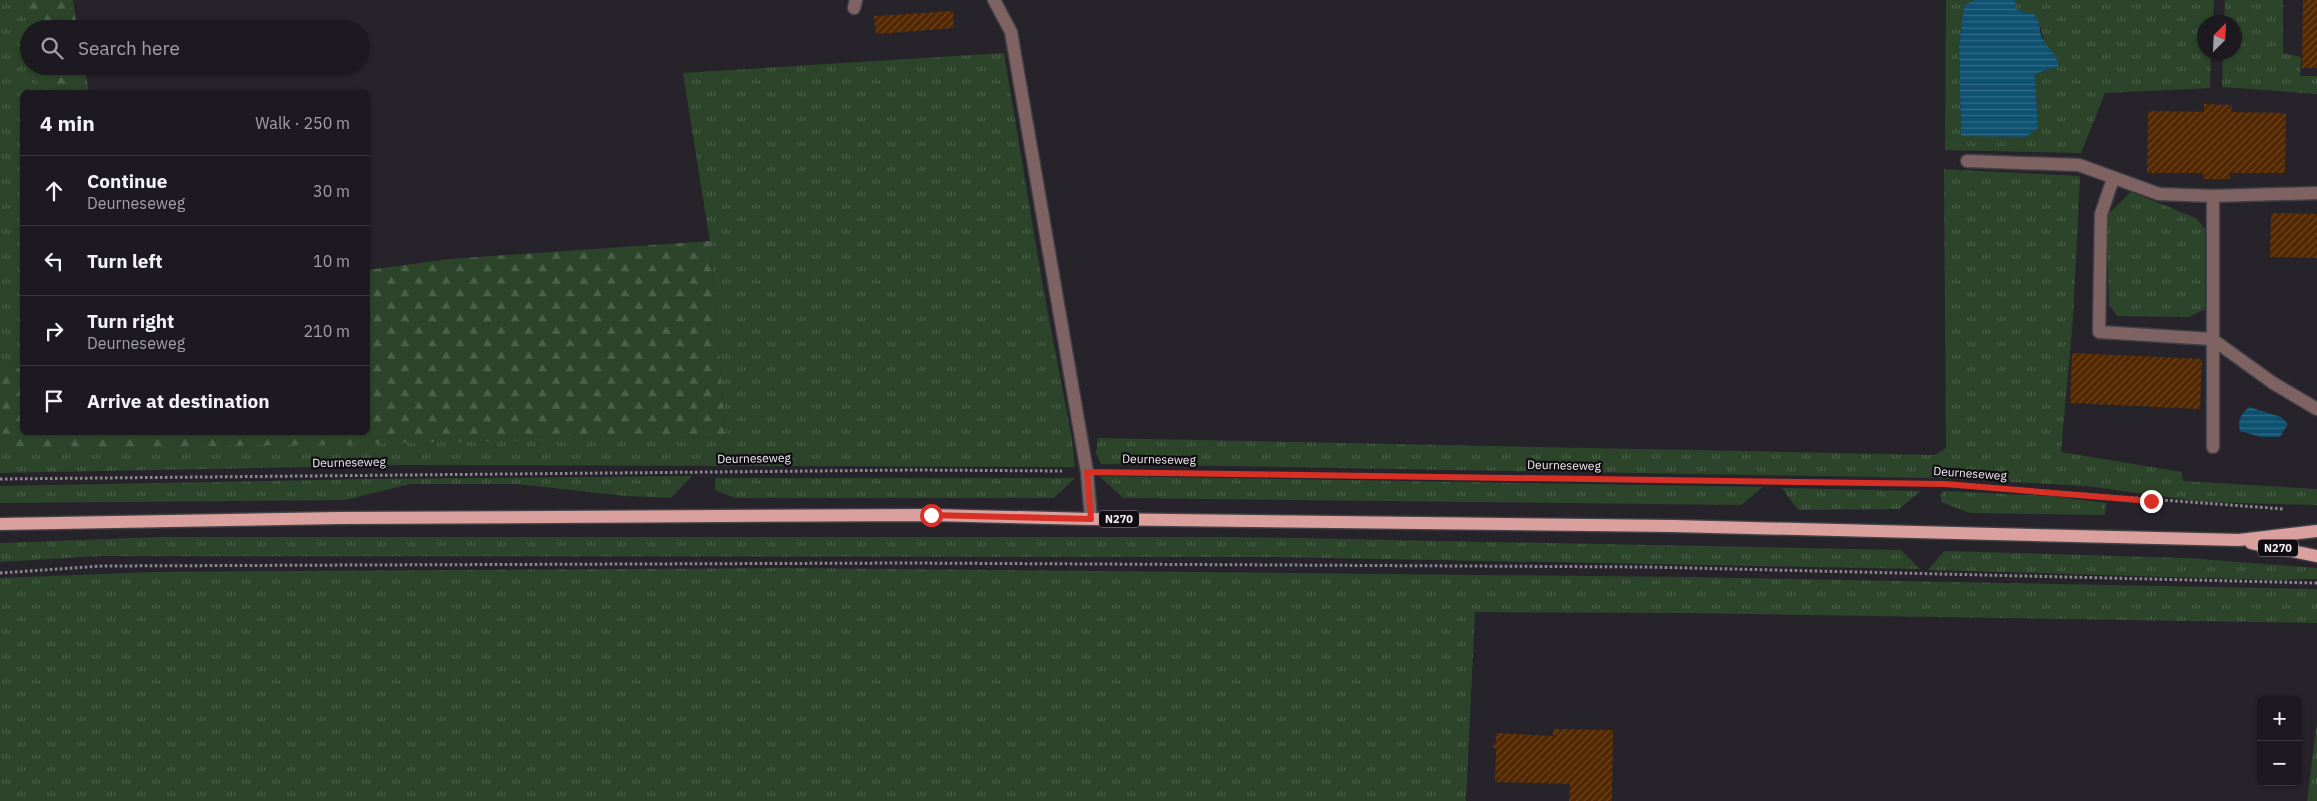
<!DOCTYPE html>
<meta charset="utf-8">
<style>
body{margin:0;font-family:"IBM Plex Sans",sans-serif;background:#29272d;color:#f1f3f6}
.controls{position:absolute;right:15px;bottom:15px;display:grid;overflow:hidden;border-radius:8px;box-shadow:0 1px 4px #0004}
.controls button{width:45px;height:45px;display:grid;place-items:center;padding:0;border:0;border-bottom:1px solid #3a383e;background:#1c1a20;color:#f1f3f6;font:25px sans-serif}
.compass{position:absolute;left:2197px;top:15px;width:45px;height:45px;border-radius:50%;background:#1c1a20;box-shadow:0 1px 4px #0004;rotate:24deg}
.stop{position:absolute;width:15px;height:15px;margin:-11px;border:4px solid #d93025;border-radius:50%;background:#fff}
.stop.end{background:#d93025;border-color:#fff;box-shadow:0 1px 5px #0008}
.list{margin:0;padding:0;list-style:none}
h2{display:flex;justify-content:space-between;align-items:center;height:65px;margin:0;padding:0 20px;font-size:21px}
h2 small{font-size:16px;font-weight:400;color:#a0a1a5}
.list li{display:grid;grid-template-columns:32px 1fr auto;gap:15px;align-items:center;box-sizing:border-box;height:70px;padding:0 20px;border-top:1px solid #3a383e}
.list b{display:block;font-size:19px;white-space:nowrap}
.list p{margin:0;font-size:16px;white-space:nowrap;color:#a0a1a5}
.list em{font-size:16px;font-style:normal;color:#a0a1a5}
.icon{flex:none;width:28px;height:28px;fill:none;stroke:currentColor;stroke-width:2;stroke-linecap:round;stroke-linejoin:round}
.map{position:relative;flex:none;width:2317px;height:801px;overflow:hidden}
.search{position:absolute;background:#1c1a20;box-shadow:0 1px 4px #0004;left:20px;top:20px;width:350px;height:55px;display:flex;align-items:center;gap:12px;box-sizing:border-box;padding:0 18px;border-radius:28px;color:#a0a1a5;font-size:19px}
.panel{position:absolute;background:#1c1a20;box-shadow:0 1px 4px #0004;left:20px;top:90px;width:350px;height:345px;border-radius:8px}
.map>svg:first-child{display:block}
.grass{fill:url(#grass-tufts)}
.forest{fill:url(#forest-firs)}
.water{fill:url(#water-rules)}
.building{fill:url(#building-hatch)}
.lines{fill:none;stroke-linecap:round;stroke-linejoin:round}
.minor-casing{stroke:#424047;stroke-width:15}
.major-casing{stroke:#424047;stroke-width:15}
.path{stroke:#8b888f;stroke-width:3;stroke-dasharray:2.5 2.5;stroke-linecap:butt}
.minor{stroke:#7f6362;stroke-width:12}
.major{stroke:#daa09e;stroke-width:12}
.route{stroke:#d93025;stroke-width:6}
.labels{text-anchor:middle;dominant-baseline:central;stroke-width:4.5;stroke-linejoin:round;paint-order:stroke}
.shield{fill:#0f0d11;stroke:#adabb0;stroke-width:1}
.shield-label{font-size:11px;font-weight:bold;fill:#f1eff4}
.street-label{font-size:12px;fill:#f1eff4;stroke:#0f0d11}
</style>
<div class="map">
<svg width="2317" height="801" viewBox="0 0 2317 801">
<defs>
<pattern id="grass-tufts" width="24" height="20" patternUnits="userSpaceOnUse" patternTransform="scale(1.25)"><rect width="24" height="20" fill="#2c452a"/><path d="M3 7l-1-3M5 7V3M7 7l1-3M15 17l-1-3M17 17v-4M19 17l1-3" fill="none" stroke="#4b604a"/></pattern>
<pattern id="forest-firs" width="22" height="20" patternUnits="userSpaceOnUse" patternTransform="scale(1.25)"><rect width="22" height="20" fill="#2c452a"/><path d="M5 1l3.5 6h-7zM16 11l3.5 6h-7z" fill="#4b604a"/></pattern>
<pattern id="water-rules" width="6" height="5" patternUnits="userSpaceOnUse" patternTransform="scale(1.25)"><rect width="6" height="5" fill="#0f5170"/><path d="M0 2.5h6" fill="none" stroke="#326a85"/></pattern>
<pattern id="building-hatch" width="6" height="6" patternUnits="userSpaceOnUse" patternTransform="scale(1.25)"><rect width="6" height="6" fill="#522700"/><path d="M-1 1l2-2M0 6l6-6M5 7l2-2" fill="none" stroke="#6b4726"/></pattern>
</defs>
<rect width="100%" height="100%" fill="#26232b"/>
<g class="grass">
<polygon points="0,0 24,0 29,31 29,66 34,66 38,92 22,92 22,368 12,366 0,360"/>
<path d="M1946,0H1974L1964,6L1959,45L1961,135L2026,137L2038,128L2035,73L2051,69C2046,54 2043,25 2034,14L2023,12L2014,7L2015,0H2214L2213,22H2204V52L2211,53L2210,88L2105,93L2081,153L1945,150Z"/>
<polygon points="2225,0 2283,0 2283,53 2301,57 2300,76 2317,76 2317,94 2222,87 2223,53 2234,52 2234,22 2224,22"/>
<polygon points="1004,53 1043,287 1072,439 1075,467 404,465 0,473 0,450 14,448 726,437 710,242 683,73"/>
<polygon points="1944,169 2080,176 2073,318 2061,452 2182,472 2183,481 2317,489 2317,505 2205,502 2086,486 1936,478 1101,464 1096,453 1098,438 1934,455 1946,448"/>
<polygon points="2131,192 2196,218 2205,229 2205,309 2189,317 2117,316 2109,305 2107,215"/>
<polygon points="692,476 671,498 626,496 517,484 410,484 345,500 0,503 0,486 370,479"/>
<polygon points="1099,476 1763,487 1741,505 1123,498"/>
<polygon points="715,478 1075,478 1054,498 735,498 715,490"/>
<polygon points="1782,488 1921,491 1899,509 1798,510"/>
<polygon points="1943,491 2052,496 2106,503 2105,515 1970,513 1941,502 1941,494"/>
<polygon points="161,537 1239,537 1901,550 1920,569 1276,557 100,556 0,562 0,543"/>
<polygon points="1944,551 2186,558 2317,568 2317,579 2277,580 1928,570"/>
<polygon points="786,568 1689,577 2317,589 2317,623 1686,613 1475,612 1466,801 0,801 0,578 153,572"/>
<polygon points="2317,722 2317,801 2307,801"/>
</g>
<g class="forest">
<polygon points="24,0 73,0 77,29 29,29 29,31"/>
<polygon points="34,66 84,66 89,92 38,92"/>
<polygon points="710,241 726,437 0,450 0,360 12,366 22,368 22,432 368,432 368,270 450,259"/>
</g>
<g class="water">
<path d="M1974,0H2015V8L2023,12L2034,14C2042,24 2038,27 2042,37C2046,48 2057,53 2059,66L2035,74L2038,128L2026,137L1961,136L1959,45L1964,6Z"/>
<path d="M2249,407L2281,417L2288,424L2280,437H2261L2240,431C2237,419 2241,415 2249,407Z"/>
</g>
<g class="building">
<polygon points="2303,0 2317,0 2317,68 2302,68"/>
<polygon points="953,11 954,28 876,34 874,16"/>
<polygon points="2204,104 2232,105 2231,112 2286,113 2285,173 2230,173 2230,179 2203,179 2203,173 2147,173 2148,111 2204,112"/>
<polygon points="2271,213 2317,214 2317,258 2270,257"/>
<polygon points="2072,353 2202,359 2200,409 2070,403"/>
<polygon points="1553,729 1613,730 1612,801 1569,801 1570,784 1495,782 1496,748 1493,748 1493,743 1496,743 1496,733 1553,736"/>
</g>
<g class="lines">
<g class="minor-casing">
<g id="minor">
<polyline points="994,0 1011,32 1087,472 1091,519"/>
<polyline points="854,8 856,0"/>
<polyline points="1967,161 2079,165 2159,194 2213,196 2317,193"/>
<polyline points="2113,179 2101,214 2099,332 2212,339 2273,383 2317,409"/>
<polyline points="2213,196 2213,447"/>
</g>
</g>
<g class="major-casing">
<g id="major">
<polyline points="0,524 338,518 931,515 1091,519 1673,526 2239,540 2317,531"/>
<polyline points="2251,543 2317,556"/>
</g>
</g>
<g class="path">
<polyline points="1111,472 1945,484 2284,509"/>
<polyline points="0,479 915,470 1062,471"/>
<polyline points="0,573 102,566 908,563 1649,567 2317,583"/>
</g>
<use href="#minor" class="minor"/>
<use href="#major" class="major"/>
</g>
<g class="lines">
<polyline class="route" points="931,515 1091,519 1087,472 1945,484 2151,501"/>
</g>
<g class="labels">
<g class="shield">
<rect x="1099" y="510.5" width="40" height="17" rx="4"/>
<rect x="2258" y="539.5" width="40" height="17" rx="4"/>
</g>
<g class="shield-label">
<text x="1119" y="519">N270</text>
<text x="2278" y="548">N270</text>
</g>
<g class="street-label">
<text transform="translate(754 458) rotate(-1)">Deurneseweg</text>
<text transform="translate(1159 459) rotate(1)">Deurneseweg</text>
<text transform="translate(349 462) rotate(-1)">Deurneseweg</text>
<text transform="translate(1564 465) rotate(1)">Deurneseweg</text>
<text transform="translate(1970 473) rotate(4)">Deurneseweg</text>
</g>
</g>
</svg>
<div class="controls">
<button>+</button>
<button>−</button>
</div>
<svg class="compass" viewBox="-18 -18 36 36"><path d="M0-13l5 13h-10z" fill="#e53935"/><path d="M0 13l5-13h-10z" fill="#a0a1a5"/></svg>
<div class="stop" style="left:931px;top:515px"></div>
<div class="stop end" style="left:2151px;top:501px"></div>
<div class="search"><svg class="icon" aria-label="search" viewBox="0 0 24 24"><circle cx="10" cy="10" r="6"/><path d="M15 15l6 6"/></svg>Search here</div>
<section class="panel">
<h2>4 min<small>Walk · 250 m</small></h2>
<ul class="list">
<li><svg class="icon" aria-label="ahead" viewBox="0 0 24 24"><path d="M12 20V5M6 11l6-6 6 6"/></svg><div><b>Continue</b><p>Deurneseweg</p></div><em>30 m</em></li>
<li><svg class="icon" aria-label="left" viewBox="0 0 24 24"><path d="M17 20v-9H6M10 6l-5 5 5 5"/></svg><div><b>Turn left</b></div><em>10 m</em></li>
<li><svg class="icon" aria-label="right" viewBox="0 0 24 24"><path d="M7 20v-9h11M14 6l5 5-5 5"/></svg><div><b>Turn right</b><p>Deurneseweg</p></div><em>210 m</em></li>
<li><svg class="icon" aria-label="arrive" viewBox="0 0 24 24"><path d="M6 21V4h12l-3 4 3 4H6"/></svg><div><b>Arrive at destination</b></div></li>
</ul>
</section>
</div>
